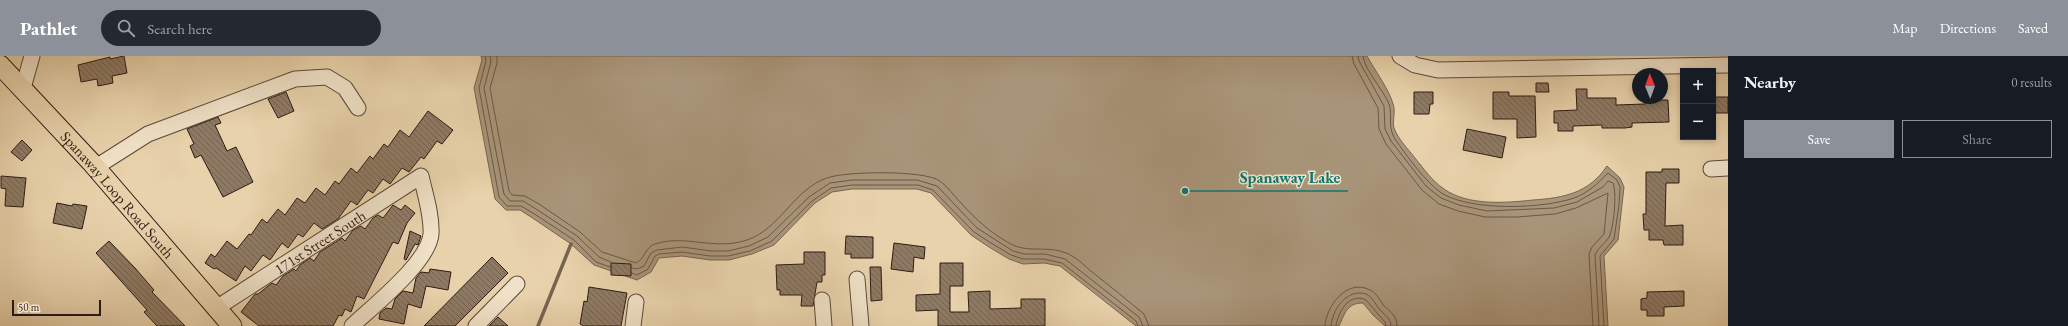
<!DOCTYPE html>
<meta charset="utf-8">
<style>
body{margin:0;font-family:"EB Garamond",serif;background:#242831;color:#f1f3f6}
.controls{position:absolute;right:12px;top:12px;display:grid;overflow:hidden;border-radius:0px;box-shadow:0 2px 6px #0003}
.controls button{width:36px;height:36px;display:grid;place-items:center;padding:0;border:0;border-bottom:1px solid #363941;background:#171b24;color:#f1f3f6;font:20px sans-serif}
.compass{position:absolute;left:1632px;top:12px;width:36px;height:36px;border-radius:50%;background:#171b24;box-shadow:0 2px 6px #0003;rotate:359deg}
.scale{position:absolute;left:12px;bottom:10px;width:89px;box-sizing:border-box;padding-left:4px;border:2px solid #2d1b15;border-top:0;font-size:11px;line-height:14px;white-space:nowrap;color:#2d1b15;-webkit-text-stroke:3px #f0e2c8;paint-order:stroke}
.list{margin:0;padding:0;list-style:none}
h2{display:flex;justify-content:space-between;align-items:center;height:52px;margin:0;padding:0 16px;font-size:17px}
h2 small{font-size:13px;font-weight:400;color:#9ea1a6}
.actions{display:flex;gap:8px;padding:12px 16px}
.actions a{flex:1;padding:9px 0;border:1px solid #8c9099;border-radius:0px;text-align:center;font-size:14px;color:#8c9099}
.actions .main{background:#8c9099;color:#fff}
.icon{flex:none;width:22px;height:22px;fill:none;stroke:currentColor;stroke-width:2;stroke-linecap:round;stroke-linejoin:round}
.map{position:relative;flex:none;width:1728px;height:270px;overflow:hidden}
header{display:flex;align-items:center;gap:24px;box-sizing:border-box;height:56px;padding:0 20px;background:#8c9099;color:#fff}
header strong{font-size:19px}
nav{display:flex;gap:22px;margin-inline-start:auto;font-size:14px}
.search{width:280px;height:36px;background:#242831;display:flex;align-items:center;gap:10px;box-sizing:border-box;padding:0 14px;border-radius:22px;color:#9ea1a6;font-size:15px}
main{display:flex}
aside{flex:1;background:#171b24}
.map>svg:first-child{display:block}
.water{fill:#a89478;stroke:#776450}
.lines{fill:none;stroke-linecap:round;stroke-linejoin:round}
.shore{stroke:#6a5846;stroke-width:1}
.stream{stroke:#776450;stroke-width:3.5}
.building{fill:url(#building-back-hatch);stroke:#2d1b15}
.minor-casing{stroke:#5c493a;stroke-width:17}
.major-casing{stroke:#2d1b15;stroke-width:21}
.minor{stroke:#f0e2c8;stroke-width:15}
.major{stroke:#e8d2ab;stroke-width:19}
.labels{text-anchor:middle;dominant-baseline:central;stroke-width:3;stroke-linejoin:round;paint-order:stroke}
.street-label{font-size:15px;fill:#2d1b15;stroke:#f0e2c8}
.leader{fill:none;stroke:#0f766e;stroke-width:1.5}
.callout-dot{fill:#0f766e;stroke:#f0e2c8;stroke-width:1.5}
.callout-label{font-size:16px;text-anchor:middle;font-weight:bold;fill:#0f766e;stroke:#f0e2c8;stroke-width:3;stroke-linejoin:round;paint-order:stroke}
</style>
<header>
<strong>Pathlet</strong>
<div class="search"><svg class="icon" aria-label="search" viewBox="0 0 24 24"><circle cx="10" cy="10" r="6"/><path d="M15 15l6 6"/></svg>Search here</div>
<nav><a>Map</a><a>Directions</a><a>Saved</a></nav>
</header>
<main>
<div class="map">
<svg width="1728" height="270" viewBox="0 0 1728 270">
<defs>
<pattern id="building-back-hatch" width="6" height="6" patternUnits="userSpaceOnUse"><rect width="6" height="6" fill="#8e7a63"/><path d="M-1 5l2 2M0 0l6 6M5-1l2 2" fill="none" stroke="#746350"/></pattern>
</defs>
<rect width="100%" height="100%" fill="#e8d2ab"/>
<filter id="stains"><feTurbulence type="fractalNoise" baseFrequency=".005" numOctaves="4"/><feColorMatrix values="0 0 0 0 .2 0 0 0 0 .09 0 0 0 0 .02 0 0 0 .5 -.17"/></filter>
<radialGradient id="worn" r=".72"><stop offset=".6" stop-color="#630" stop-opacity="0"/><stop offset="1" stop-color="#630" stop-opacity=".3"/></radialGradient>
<path class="water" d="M481,0H1367C1374,13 1390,35 1393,48C1396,55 1392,65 1394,72C1398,83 1408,93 1415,102C1424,113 1432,125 1444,133C1468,150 1505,147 1533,144C1564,142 1589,137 1607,110L1620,122L1624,131L1618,184L1604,200L1608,270H1385L1373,259L1363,247C1347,247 1345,257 1339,270H1136L1060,210L1044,207L1023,208L1009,203L989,191L971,179L931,137L917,133H852L832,136L815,147L774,189L752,198L729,204H710L682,200L659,202L651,216L637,224L594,209L571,188L531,161L520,154H506L495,143L474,32L482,4Z"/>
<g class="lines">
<g class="shore">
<polyline points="485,0 486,5 479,32 499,141 507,150 521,150 533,157 574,184 596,206 610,211"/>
<polyline points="490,0 491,6 484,32 504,138 510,145 523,145 536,153 577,180 599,201 611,206"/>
<path d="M497,0V7L490,32L509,135L512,139L525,140L539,148L580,176L602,196L636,207C645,203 645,191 655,188C685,178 715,195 747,184C780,173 794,133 827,122C845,115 925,114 940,125C948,131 954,140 961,147C976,164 994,180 1015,190C1031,196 1050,190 1066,197C1075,200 1085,210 1092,216C1110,230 1127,244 1144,258L1149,270"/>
<polyline points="1352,0 1354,8 1378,52 1379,73 1386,88 1422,134 1439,148 1458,155 1485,161 1517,161 1555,158 1576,152 1608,137 1604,178 1592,191 1589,198 1593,270"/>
<path d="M1358,0L1359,5L1384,50L1385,73L1391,85L1426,130L1441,142L1459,149L1487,155L1554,152L1577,146L1603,131L1608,125L1613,127C1617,136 1614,172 1609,181C1605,188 1598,191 1595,199L1599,270"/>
<path d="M1363,0C1365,15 1383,33 1389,48C1393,60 1387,70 1395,83C1406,99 1427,128 1443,138C1473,155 1542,153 1574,142C1588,137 1598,127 1608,117L1617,124L1620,131L1619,149L1614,183L1600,200L1604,270"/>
<polyline points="632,212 637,213 644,210 651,197 657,194 682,191 711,195 728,195 749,190 768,181 809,141 830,127 852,124 917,124 937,130 977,172 1013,195 1024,198 1045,198 1065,203 1139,261 1143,270"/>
<polyline points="632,217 637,219 648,213 655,200 659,198 682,196 710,200 728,200 750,195 772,185 812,145 831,132 852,129 918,129 933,134 974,176 991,187 1011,199 1023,203 1044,203 1062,207 1136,265 1138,270"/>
<path d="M1325,270C1326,250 1347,222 1370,234C1377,237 1380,245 1384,250C1391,256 1397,260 1397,270"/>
<path d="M1331,270C1332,254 1347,232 1366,238C1373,241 1376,250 1381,255C1386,260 1391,263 1391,270"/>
<path d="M1336,270C1338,256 1349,236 1366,244L1385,266L1386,270"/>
</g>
<polyline class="stream" points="538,270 571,188"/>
</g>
<g class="building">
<polygon points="124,0 127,17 112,20 113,27 98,30 97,23 81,26 78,9 110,1 110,3"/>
<polygon points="1536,27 1548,27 1549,36 1536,36"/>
<polygon points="1576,33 1587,33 1587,42 1616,42 1616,49 1645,48 1645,44 1668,44 1669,66 1632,67 1632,71 1625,72 1602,72 1602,69 1573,70 1573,75 1558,75 1558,67 1554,67 1554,55 1577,54"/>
<polygon points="286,36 294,55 278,62 268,43"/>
<polygon points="1414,36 1433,36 1433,48 1430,48 1429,58 1414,58"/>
<polygon points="1493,36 1509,36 1509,40 1535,40 1536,81 1517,82 1517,63 1493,63"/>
<rect x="1713" y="41" width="15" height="16"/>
<polygon points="428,55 453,74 442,88 437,85 424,103 421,101 409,116 402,112 390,128 383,123 373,137 368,134 357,149 351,145 338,163 322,173 314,167 303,181 298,178 288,192 282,187 270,204 263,199 251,215 245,210 236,225 216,212 214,213 205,207 211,198 215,201 227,185 237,193 249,178 251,179 262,163 267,167 278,153 285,159 297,142 305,147 316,132 325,139 335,125 339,128 351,112 357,117 370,100 373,103 384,88 388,91 400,74 409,81"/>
<polygon points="218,61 221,67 215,69 227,95 236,91 253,126 223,141 201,99 195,102 190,90 194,88 187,73"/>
<polygon points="1467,73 1506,81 1502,102 1463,94"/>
<polygon points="22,84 32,94 22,105 11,96"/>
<polygon points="1662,113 1679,113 1679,127 1666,127 1665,170 1683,169 1683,189 1664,189 1663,184 1649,184 1649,174 1644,174 1643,158 1646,158 1646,116 1662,116"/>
<polygon points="1,120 26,122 23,151 5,150 6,133 1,132"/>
<polygon points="57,147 72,150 73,148 87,150 82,173 53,167"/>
<polygon points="393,149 401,154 405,149 415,157 407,167 398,188 393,186 364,243 357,240 351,256 345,253 342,260 339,259 333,270 259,270 241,256 255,238 258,238 272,227 276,229 283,220 294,213 296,215 300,209 310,202 314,205 320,196 342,182 345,185 353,174 361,170 365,173 373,162 378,159 383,162"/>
<polygon points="410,175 421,180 418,189 415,188 406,204 404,203"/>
<polygon points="846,180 873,181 873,202 851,202 851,198 845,198"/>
<polygon points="109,185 135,212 154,234 152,236 185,270 157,270 144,256 147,254 96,197"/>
<polygon points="894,187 925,191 924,203 914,201 913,216 891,213"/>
<polygon points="804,196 825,196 825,219 822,219 822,226 817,226 813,250 801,250 802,239 780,239 780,234 777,234 776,209 804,208"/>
<polygon points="492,201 508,217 455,270 424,270"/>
<polygon points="611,207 631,208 631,220 611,219"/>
<polygon points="940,207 963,207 963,230 950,230 950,256 969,256 968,236 990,235 990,253 1021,252 1021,243 1045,243 1045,270 938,270 938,254 916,255 916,239 940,238"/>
<polygon points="870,211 881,211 882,244 871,245"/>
<polygon points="430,213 451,216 448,234 426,230 421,252 408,248 404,268 379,263 380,257 386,252 392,253 395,243 403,235 413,237 416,222 421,216 429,217"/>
<polygon points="589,231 627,237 621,270 584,270 580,268 584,245 587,246"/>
<polygon points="1684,235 1684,250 1664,251 1664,260 1647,260 1647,254 1641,254 1641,243 1647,242 1647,236"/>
<polygon points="498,261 508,270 489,270"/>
</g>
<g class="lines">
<g class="minor-casing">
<g id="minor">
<polyline points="1400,0 1415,9 1438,14 1728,9"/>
<polyline points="23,32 32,0"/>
<polyline points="96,111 148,78 295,23 327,21 345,32 358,52"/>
<polyline points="1711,113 1728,112"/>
<polyline points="857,223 861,270"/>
<polyline points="822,244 824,270"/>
<path id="s1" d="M218,251L421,120C425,138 432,159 431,178C429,206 373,250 352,270"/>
<polyline points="476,270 517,228"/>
<polyline points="633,270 636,246"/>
</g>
</g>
<g class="major-casing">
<g id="major">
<path id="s2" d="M0,9L91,106L232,270"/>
</g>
</g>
<use href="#minor" class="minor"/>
<use href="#major" class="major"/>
</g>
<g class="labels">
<g class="street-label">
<text stroke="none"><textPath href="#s2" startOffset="175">Spanaway Loop Road South</textPath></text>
<text stroke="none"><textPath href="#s1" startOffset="121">171st Street South</textPath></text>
</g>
</g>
<path class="leader" d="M1185 135L1231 135H1348"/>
<circle class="callout-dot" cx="1185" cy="135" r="4"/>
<g class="callout-label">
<text x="1290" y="127">Spanaway Lake</text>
</g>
<rect width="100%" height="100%" filter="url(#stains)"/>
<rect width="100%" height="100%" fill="url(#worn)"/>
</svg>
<div class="controls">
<button>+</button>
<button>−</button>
</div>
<svg class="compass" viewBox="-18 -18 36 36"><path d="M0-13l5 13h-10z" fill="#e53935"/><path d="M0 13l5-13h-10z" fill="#9ea1a6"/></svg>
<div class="scale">50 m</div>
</div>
<aside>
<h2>Nearby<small>0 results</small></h2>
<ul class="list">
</ul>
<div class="actions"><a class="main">Save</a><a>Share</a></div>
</aside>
</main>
